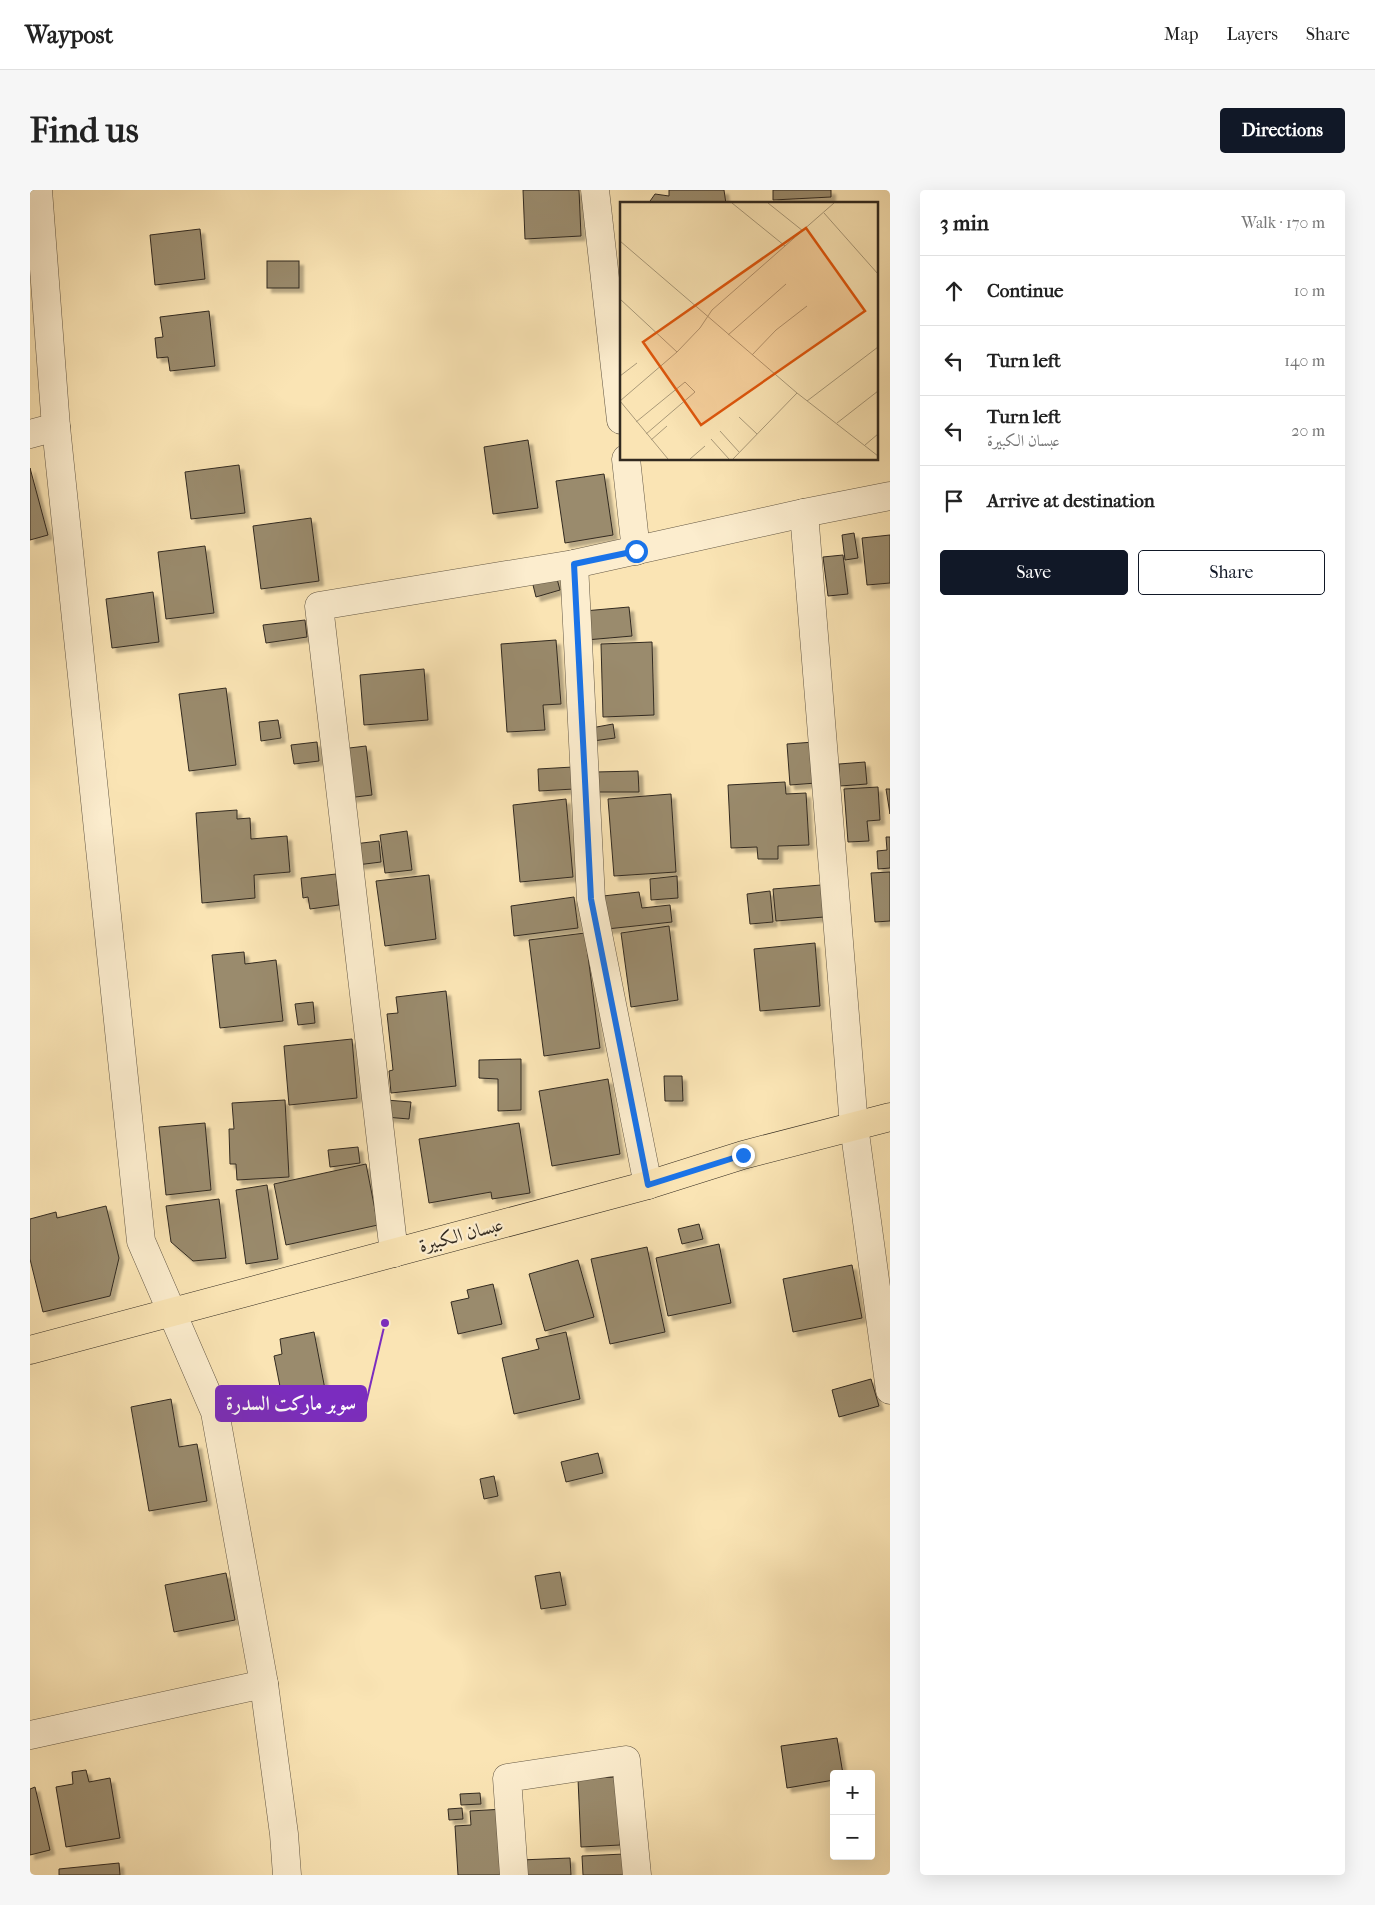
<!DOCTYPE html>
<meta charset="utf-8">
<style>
body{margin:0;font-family:"IM FELL French Canon",Amiri,serif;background:#f6f6f6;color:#222}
.controls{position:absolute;right:15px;bottom:15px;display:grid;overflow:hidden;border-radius:5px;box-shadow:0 5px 20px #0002}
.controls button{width:45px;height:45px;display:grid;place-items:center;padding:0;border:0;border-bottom:1px solid #e0e0e0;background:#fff;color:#222;font:25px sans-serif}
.stop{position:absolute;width:15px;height:15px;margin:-11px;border:4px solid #1a73e8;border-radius:50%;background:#fff}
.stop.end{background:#1a73e8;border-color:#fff;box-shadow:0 1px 5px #0008}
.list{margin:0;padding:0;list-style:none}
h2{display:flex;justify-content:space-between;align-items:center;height:65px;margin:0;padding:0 20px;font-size:21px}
h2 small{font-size:16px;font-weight:400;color:#767676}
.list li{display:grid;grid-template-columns:32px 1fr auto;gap:15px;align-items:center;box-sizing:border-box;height:70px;padding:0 20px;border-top:1px solid #e0e0e0}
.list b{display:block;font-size:19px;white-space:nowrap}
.list p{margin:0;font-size:16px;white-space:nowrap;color:#767676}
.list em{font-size:16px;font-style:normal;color:#767676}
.actions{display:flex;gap:10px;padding:15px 20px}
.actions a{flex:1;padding:11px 0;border:1px solid #111827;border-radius:5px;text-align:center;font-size:18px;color:#111827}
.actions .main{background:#111827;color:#fff}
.icon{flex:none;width:28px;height:28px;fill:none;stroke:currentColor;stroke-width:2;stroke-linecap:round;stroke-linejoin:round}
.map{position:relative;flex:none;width:860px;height:1685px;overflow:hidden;border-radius:5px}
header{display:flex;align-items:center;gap:30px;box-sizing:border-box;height:70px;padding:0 25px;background:#fff;border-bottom:1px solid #e0e0e0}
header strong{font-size:24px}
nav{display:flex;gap:28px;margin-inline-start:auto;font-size:18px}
.intro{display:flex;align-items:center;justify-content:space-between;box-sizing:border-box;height:120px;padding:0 30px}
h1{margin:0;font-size:35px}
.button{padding:12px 22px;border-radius:5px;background:#111827;color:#fff;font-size:18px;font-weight:700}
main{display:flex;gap:30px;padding:0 30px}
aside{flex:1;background:#fff;border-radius:5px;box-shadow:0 5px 20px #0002}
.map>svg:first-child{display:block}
.building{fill:#9a8b6d;stroke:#322a20;filter:url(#shadow)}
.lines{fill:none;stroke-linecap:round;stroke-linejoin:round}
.minor-casing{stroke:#645845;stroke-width:29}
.major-casing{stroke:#322a20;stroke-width:29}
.minor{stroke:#fcedce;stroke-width:28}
.major{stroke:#fae4b4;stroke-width:28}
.route{stroke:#1a73e8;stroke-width:6}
.labels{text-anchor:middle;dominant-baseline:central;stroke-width:4.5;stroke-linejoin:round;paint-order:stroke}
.street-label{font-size:19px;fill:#322a20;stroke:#fcedce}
.inset-road{fill:none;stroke:#aa9a79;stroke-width:1}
.view{fill:#df570d;fill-opacity:0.15;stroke:#df570d;stroke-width:2.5}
.inset-edge{fill:none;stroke:#322a20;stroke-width:2.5}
.leader{fill:none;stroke:#7b2cbf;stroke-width:2}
.callout-dot{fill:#7b2cbf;stroke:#fcedce;stroke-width:2}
.callout{fill:#7b2cbf;stroke:#7b2cbf;stroke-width:2}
.callout-label{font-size:20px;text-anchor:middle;font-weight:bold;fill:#fff}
</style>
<header>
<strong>Waypost</strong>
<nav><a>Map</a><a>Layers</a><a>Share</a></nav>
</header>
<div class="intro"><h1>Find us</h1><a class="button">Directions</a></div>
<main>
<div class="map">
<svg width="860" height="1685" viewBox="0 0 860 1685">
<defs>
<filter id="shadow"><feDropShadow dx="4.5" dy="4.5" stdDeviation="1" flood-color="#0004"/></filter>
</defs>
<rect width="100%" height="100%" fill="#fae4b4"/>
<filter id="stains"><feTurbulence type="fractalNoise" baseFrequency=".004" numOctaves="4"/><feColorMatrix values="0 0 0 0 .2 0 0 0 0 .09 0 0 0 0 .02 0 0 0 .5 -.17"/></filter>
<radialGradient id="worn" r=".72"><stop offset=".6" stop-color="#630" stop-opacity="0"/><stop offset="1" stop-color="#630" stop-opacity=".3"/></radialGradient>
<g class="building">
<polygon points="493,0 549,0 551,46 495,49"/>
<polygon points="639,0 694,0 696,14 618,14 625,4 639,6"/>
<polygon points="743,0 801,0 801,7 743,10"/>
<polygon points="170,39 175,89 125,95 120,45"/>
<rect x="237" y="71" width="32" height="27"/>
<polygon points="179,121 185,176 140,181 138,167 127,168 125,148 133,147 130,127"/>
<polygon points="498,250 508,318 463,324 454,257"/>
<polygon points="209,275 215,323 161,329 155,282"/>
<polygon points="0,278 18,345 0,350"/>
<polygon points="574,284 583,345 535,353 526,291"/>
<polygon points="281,328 289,391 231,399 223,336"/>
<polygon points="824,343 828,368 815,370 812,345"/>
<polygon points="860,345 860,393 837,395 832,348"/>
<polygon points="175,356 184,423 136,429 128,362"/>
<polygon points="813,365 818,404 798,406 793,367"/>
<polygon points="526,385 530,400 506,407 502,391"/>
<polygon points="123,402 129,452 82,458 76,409"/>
<polygon points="599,417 602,446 556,450 554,421"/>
<polygon points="275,430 277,447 236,453 233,435"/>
<polygon points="526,450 531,514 513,515 515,540 477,542 471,454"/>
<polygon points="622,452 624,525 573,527 571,454"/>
<polygon points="394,479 398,530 334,535 330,485"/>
<polygon points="196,498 206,575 159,581 149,504"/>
<polygon points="248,530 251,548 231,551 229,532"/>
<polygon points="583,534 585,548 563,551 561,538"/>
<polygon points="287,552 289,571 264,574 261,555"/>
<polygon points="784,552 786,593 760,595 757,554"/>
<polygon points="336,556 342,605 317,608 311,559"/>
<polygon points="835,572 837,594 810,596 809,574"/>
<polygon points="543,577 544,599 509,601 508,579"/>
<polygon points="608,581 609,602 565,602 565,582"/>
<polygon points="755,592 756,604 776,603 779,655 748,656 748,669 728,669 727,657 701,658 698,595"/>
<polygon points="848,597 850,630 837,631 839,651 818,652 814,599"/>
<polygon points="856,599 860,599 860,624"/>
<polygon points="641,604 646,682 584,686 578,609"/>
<polygon points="536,609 543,687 490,692 483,615"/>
<polygon points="207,620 207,629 220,628 221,649 257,646 260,682 224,685 225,708 172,713 166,623"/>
<polygon points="377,641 382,680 355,683 350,645"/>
<polygon points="856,647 860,647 860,678 848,679 847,661 857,660"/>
<polygon points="349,651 351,672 327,675 324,654"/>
<polygon points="860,682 860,731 845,732 841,683"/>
<polygon points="306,684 309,715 280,719 278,707 273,708 271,688"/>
<polygon points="399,685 406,749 355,756 346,691"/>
<polygon points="647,686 648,708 621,710 620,689"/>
<polygon points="791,695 794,727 746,731 743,699"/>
<polygon points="740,701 743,732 720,734 717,704"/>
<polygon points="609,702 612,718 640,715 642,732 577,739 573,706"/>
<polygon points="544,707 548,738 484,746 481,716"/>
<polygon points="639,736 648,810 601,817 591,743"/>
<polygon points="555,743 570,858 514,866 499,750"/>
<polygon points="785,753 790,816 730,821 724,759"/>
<polygon points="214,762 215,774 246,770 253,831 190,838 182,765"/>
<polygon points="416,801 426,896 361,903 359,881 363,880 357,824 368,823 366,807"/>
<polygon points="283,812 285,833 268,835 265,814"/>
<polygon points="322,849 327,908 259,915 254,856"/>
<polygon points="491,869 491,920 468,921 468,889 449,888 449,870"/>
<polygon points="634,886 652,886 653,911 635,911"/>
<polygon points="578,889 590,964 522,976 509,901"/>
<polygon points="255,910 259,987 207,990 206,974 200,974 199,939 204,939 202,913"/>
<polygon points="356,910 381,912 379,929 355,927"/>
<polygon points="175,933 181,1000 136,1005 129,937"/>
<polygon points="489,933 500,1003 462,1009 461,1002 399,1013 389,949"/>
<polygon points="328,957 330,973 300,977 298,960"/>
<polygon points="336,974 348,1035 256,1055 244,994"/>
<polygon points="237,995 248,1069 216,1074 206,1000"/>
<polygon points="189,1009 196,1068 163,1071 141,1052 136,1016"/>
<polygon points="76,1016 89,1068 80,1106 13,1122 0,1069 0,1029 26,1022 27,1028"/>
<polygon points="669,1034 673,1049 652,1054 648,1039"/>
<polygon points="689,1054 701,1113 638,1126 626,1068"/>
<polygon points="617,1057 635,1142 580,1154 561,1069"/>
<polygon points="548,1070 564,1127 515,1141 499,1084"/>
<polygon points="822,1075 832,1128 763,1142 753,1089"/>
<polygon points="463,1094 472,1134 428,1144 421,1112 439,1108 437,1100"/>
<polygon points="284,1142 298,1215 277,1219 275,1213 254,1217 244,1166 252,1164 250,1149"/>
<polygon points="536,1142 550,1209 484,1224 472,1168 509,1159 506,1149"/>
<polygon points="841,1189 849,1216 809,1227 802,1200"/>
<polygon points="141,1209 149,1257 167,1254 177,1311 119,1321 101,1217"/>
<polygon points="568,1263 573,1283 536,1292 531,1272"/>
<polygon points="464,1286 468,1306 454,1309 450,1289"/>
<polygon points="530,1382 536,1415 511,1419 505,1386"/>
<polygon points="196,1383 205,1430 144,1442 135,1395"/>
<polygon points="807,1548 813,1584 804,1584 804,1590 757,1598 751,1556"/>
<polygon points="56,1580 59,1592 80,1588 90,1648 36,1657 26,1597 43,1594 42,1582"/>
<polygon points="586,1587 590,1655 551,1657 548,1589"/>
<polygon points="5,1597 20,1660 0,1665 0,1599"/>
<polygon points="450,1603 451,1614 431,1615 430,1604"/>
<polygon points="432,1618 433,1629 419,1630 418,1619"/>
<polygon points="474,1619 478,1685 428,1685 425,1636 441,1635 440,1621"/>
<polygon points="594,1664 594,1685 553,1685 552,1666"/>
<polygon points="540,1668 541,1685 491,1685 490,1670"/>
<polygon points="89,1673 90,1685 29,1685 29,1679"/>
</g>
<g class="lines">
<g class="minor-casing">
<g id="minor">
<polyline points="8,0 26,237 111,1051 185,1222 234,1494 254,1644 257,1685"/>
<polyline points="565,0 591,230"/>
<polyline points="0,244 26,237"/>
<polyline points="596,269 606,361"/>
<polyline points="774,323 824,936 860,1200"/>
<polyline points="544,374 561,709 618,995"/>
<polyline points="364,1063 289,416 544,374 774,323 860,306"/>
<polyline points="0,1545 234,1494"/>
<polyline points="484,1685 477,1588 596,1570 607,1685"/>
</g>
</g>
<g class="major-casing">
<polyline id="major" points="0,1160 618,995 713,965 860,927"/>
</g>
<use href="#minor" class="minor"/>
<use href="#major" class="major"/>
</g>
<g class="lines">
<polyline class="route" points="606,361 544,374 561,709 618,995 713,965"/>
</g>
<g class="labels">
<g class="street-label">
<text transform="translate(431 1045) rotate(-15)">عبسان الكبيرة</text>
</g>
</g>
<g transform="translate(590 12)">
<rect width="258" height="258" fill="#fae4b4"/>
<path class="inset-road" d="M112,1L165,44M148,1L183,29M204,11L258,72M0,39L177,191L258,254M0,97L57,150M108,133L166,82M132,153L156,128L187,104M0,174L17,161M0,199L57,150L80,126L92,108L214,1M0,199L48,257M187,199L258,145M119,215L137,232M16,220L65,180L75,190L26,232M217,221L258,189M100,229L119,250M91,237L109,257M31,238L47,224M245,243L258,232M70,257L85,244M113,257L177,191"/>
<path class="view" d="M186,26L245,109L81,223L23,140Z"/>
<rect width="258" height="258" class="inset-edge"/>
</g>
<path class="leader" d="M355 1133L336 1213"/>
<circle class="callout-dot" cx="355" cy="1133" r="5"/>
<rect class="callout" x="186" y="1196" width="150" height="35" rx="5"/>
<g class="callout-label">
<text x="261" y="1220">سوبر ماركت السدرة</text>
</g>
<rect width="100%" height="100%" filter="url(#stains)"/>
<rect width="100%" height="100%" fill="url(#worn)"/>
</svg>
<div class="controls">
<button>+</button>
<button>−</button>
</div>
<div class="stop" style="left:606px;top:361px"></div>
<div class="stop end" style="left:713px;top:965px"></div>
</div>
<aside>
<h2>3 min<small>Walk · 170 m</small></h2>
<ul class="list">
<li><svg class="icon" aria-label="ahead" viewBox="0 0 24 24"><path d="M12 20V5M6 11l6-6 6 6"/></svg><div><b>Continue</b></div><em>10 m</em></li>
<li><svg class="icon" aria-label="left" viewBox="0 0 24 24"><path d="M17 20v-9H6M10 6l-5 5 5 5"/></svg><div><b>Turn left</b></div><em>140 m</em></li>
<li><svg class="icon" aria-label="left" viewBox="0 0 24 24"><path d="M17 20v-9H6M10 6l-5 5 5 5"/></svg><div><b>Turn left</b><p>عبسان الكبيرة</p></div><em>20 m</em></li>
<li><svg class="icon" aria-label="arrive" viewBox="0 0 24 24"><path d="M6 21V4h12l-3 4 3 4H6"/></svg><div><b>Arrive at destination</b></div></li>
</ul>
<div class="actions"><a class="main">Save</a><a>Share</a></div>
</aside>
</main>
